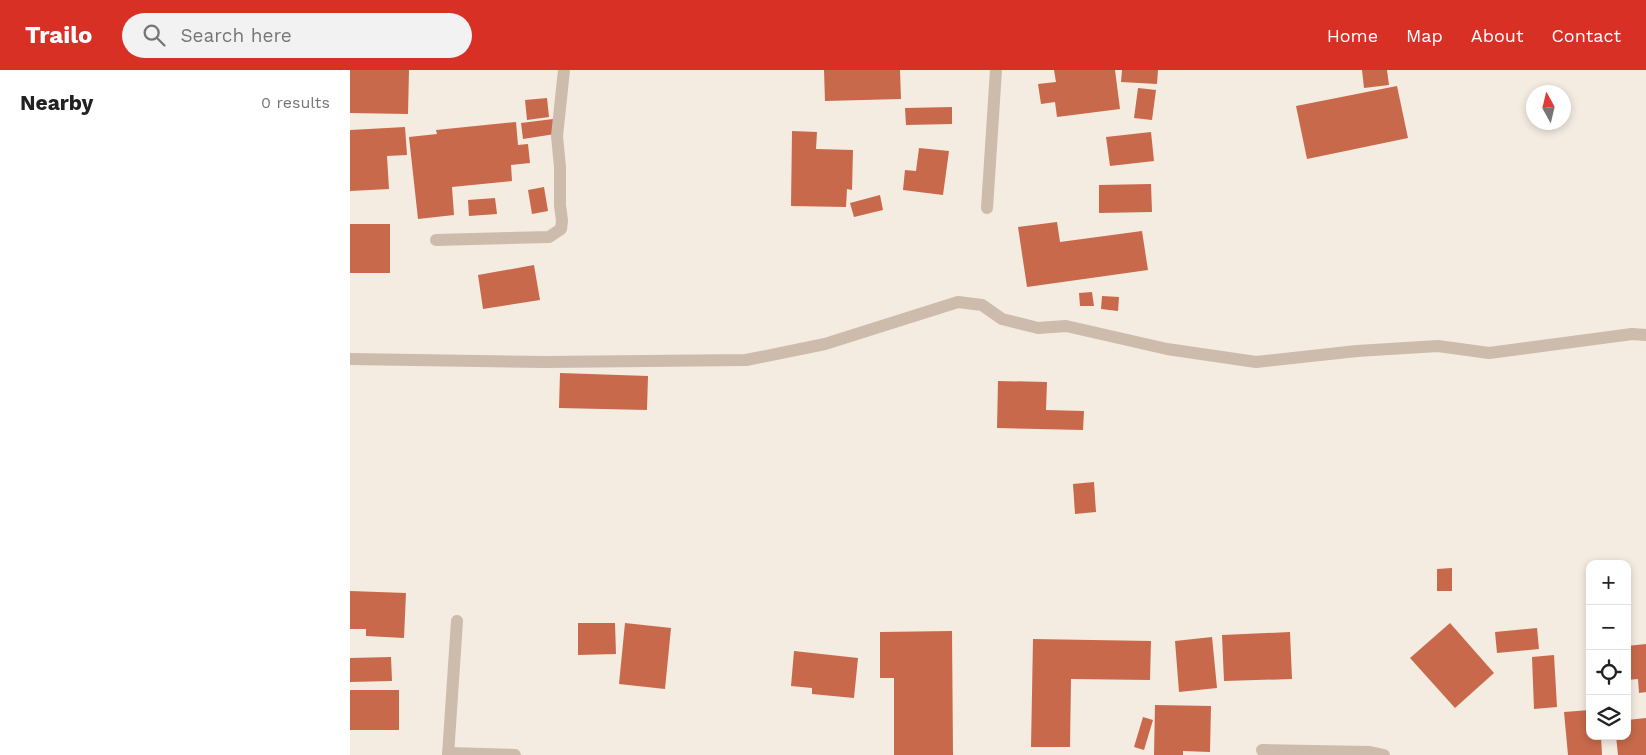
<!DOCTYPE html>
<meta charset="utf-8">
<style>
body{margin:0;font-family:"Work Sans",sans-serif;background:#f2f2f2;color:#222}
.controls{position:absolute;right:15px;bottom:15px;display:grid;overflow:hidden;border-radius:10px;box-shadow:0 2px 8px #0003}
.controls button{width:45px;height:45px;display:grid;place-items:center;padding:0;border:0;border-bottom:1px solid #e0e0e0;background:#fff;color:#222;font:25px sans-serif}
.compass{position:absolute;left:1176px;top:15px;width:45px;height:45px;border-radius:50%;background:#fff;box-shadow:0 2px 8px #0003;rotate:352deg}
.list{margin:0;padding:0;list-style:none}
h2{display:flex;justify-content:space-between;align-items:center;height:65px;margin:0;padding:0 20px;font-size:21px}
h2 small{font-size:16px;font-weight:400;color:#767676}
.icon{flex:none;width:28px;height:28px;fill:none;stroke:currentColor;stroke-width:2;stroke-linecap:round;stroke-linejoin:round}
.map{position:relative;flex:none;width:1296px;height:685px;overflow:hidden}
header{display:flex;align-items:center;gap:30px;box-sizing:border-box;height:70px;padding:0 25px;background:#d93025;color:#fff}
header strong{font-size:24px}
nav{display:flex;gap:28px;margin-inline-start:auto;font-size:18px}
.search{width:350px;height:45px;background:#f2f2f2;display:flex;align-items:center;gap:12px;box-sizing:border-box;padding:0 18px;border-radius:28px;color:#767676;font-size:19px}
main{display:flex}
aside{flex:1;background:#fff}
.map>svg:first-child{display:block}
.building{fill:#c8694b}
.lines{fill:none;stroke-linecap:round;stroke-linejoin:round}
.minor{stroke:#cdbbac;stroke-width:12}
</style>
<header>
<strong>Trailo</strong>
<div class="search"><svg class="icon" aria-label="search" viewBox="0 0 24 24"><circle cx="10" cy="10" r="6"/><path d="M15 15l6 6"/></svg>Search here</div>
<nav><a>Home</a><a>Map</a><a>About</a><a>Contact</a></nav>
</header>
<main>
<aside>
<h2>Nearby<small>0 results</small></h2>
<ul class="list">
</ul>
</aside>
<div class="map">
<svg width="1296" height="685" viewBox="0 0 1296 685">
<rect width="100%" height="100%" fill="#f4ebe1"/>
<g class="building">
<polygon points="0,0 59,0 58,44 0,43"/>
<polygon points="474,0 550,0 551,29 475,31"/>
<polygon points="704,0 765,0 770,39 707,47 705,32 691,34 688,14 706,12"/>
<polygon points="772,0 808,0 807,14 771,12"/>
<polygon points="1012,0 1037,0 1039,15 1014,18"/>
<polygon points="1047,16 1058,68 957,89 946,36"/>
<polygon points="788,18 806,20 802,50 784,48"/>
<polygon points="197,28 199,47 177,50 175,30"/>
<polygon points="602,37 602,54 556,55 555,38"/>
<polygon points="203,49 205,64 173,69 171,53"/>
<polygon points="166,52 168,75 178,74 180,93 161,95 162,111 102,117 104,145 68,149 59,67 87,64 86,60"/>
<polygon points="55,57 57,85 37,86 39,119 0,121 0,60"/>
<polygon points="442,61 467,62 466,79 503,80 502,120 497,119 496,137 441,136"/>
<polygon points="801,62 804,91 760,96 756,67"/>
<polygon points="569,78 599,81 593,125 553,120 555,100 566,101"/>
<polygon points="801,114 802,142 749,143 749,115"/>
<polygon points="194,117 198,141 182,144 178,120"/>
<polygon points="530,125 533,140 504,147 500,133"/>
<polygon points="145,128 147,144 119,146 118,130"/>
<polygon points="707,152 710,172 792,161 798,200 677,217 668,157"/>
<rect x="0" y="154" width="40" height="49"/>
<polygon points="184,195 190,230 133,239 128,205"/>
<polygon points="742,222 744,236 730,236 729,223"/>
<polygon points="752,226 769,227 768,241 751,239"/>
<polygon points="210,303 298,306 297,340 209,338"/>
<polygon points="648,311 697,312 696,340 734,341 733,360 647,358"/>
<polygon points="744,412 746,442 725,444 723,414"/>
<polygon points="1102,498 1102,521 1087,521 1087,499"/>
<polygon points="0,521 56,523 54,568 16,566 16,559 0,559"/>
<polygon points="228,553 265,553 266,584 228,585"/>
<polygon points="275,553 321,558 315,619 269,614"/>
<polygon points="1100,553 1144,603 1105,638 1060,588"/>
<polygon points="1187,558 1189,579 1147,583 1145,562"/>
<polygon points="602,561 603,685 544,685 544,608 530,608 530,562"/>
<polygon points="940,562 942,609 874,611 872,565"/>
<polygon points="862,567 867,618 829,622 825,571"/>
<polygon points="683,569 801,571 800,610 721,609 720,677 681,677"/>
<polygon points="1296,574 1296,622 1289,623 1288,609 1277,610 1277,576"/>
<polygon points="444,581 508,588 504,628 462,624 462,618 441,616"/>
<polygon points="1204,585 1207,637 1184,639 1182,587"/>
<polygon points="41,587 42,611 0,612 0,588"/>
<rect x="0" y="620" width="49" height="40"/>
<polygon points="805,635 861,636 860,682 833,681 833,685 804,685"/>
<polygon points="1240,640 1240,666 1251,666 1252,685 1218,685 1214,642"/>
<polygon points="793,647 803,650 794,680 784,677"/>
<polygon points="1296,648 1296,685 1268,685 1266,666 1277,666 1277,650"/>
</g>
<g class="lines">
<g class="minor">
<polyline points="637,138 646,0"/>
<polyline points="86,170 199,167 211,159 212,151 210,135 210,97 207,66 214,0"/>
<polyline points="0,289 195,292 396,290 475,274 608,232 632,235 652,249 688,258 716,256 817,279 906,292 1007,281 1088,276 1139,283 1282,264 1296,265"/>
<polyline points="912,680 1020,682 1034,685"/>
<polyline points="98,683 165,685"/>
<polyline points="98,685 107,551"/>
</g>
</g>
</svg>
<div class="controls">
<button>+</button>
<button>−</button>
<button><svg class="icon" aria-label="locate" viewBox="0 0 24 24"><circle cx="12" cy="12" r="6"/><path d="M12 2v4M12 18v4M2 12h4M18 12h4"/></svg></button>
<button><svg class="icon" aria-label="layers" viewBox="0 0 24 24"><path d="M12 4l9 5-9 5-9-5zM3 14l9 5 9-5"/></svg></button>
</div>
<svg class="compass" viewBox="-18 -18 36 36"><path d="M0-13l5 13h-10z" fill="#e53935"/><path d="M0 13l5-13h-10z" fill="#767676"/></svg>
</div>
</main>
